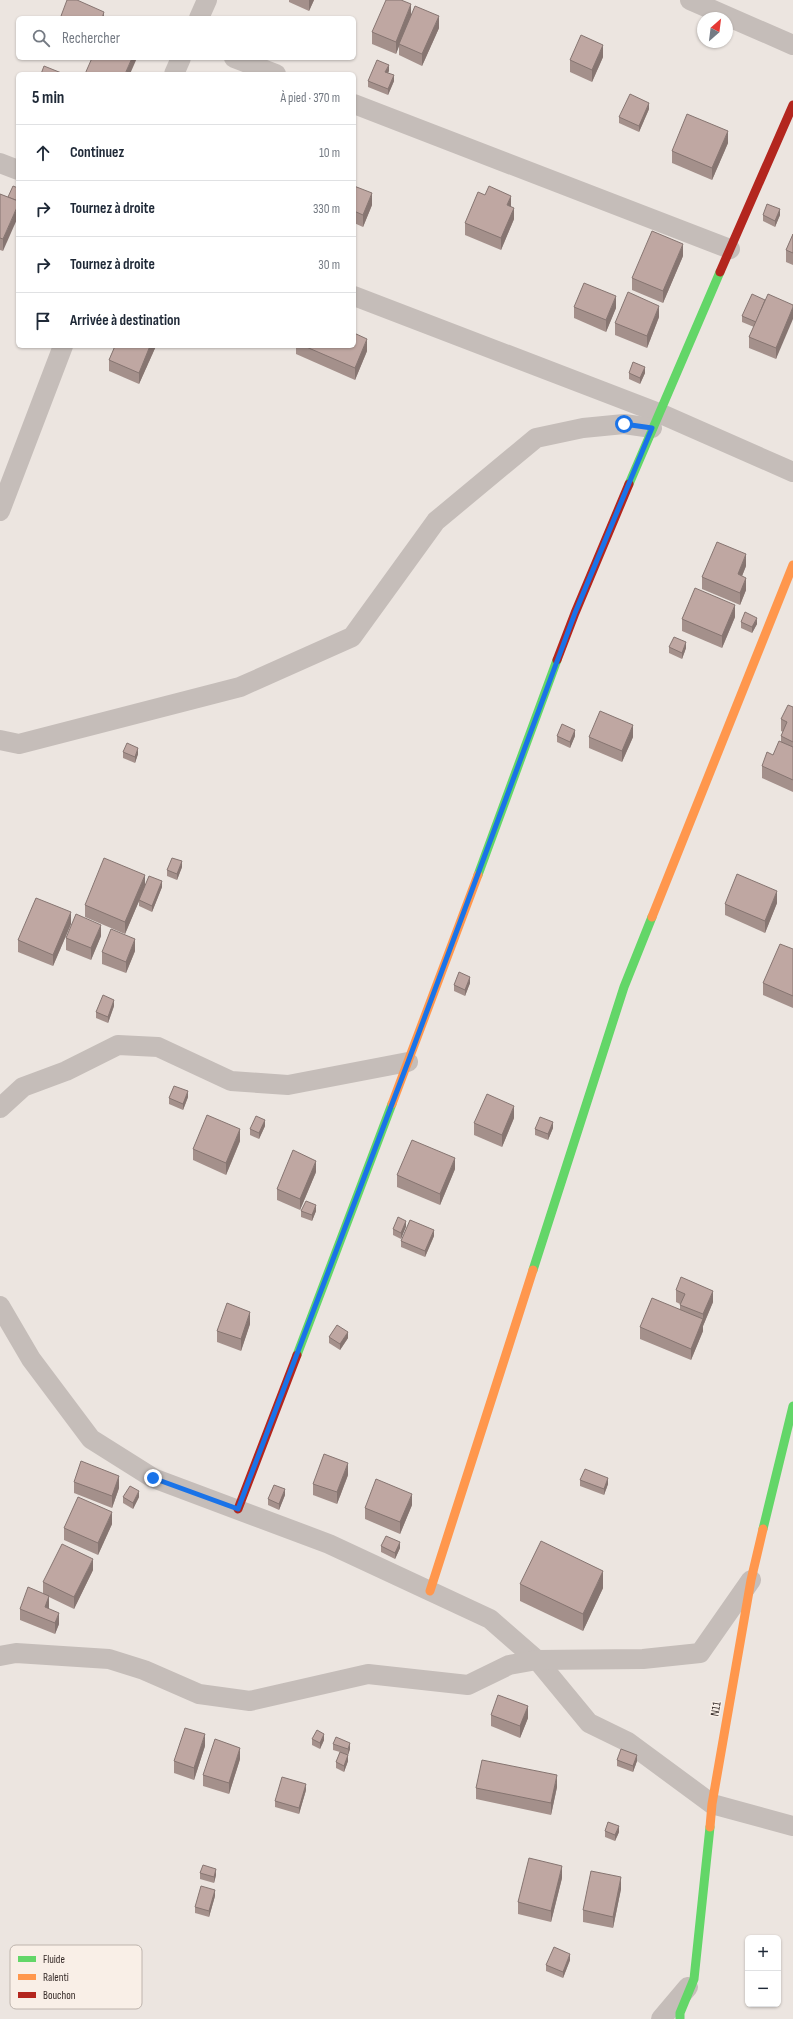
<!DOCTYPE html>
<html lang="fr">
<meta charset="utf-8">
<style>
body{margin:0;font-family:"Sofia Sans Condensed",sans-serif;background:#f2f2f3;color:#1f2937}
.controls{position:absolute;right:12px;bottom:12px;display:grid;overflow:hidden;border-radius:6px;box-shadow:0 1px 3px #0004}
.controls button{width:36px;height:36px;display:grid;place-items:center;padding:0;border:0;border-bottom:1px solid #e0e1e3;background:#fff;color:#1f2937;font:20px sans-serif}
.compass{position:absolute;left:697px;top:12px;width:36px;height:36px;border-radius:50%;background:#fff;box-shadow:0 1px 3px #0004;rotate:28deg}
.stop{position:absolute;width:12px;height:12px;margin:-9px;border:3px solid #1a73e8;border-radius:50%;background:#fff}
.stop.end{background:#1a73e8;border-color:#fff;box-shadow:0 1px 4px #0008}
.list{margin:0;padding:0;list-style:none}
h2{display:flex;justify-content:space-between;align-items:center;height:52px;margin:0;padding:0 16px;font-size:17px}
h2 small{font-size:13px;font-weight:400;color:#747a83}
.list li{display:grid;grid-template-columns:26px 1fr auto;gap:12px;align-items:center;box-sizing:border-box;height:56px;padding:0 16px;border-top:1px solid #e0e1e3}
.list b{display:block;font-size:15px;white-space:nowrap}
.list em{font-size:13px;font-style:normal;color:#747a83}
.icon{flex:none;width:22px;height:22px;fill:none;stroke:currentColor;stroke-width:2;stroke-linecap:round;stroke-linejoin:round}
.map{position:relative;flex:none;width:793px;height:2019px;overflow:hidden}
.search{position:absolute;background:#fff;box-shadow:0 1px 3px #0004;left:16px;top:16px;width:340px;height:44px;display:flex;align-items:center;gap:10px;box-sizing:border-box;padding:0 14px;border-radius:6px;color:#747a83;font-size:15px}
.panel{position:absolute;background:#fff;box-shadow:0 1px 3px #0004;left:16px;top:72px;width:340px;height:276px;border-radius:6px}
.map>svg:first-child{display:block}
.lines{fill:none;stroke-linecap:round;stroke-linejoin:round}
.street{stroke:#c5bdb9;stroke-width:20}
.fast{stroke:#63d668;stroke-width:9}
.slow{stroke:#ff974d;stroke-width:9}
.jam{stroke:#b3261e;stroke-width:9}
.wall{fill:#a4908b}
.shaded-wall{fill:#867571}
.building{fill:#bfa7a2;stroke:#867571}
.route{stroke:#1a73e8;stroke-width:5}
.labels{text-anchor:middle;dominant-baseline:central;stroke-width:3;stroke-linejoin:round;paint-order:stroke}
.street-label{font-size:12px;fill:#352a27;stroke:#f9efe7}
.key{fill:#f9efe7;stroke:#beb4ad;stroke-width:1}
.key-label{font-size:11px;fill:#352a27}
</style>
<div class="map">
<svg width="793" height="2019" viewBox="0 0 793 2019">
<rect width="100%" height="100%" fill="#ece5e0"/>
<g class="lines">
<g class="street">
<polyline points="690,0 793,45"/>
<polyline points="199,18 207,0"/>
<polyline points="234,58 276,74"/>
<polyline points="174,74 181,58"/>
<polyline points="354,104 730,249"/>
<polyline points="0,163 18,170"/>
<polyline points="354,296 659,413 793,472"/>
<polyline points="0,511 63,346"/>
<polyline points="0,740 19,744 240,687 352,637 436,521 536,438 583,428 624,424 652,428"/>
<polyline points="0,1108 23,1087 66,1071 118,1045 158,1047 231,1081 288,1085 408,1062"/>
<polyline points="0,1306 31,1359 91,1439 153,1478 329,1544 490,1619 537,1660 589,1723 628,1742 712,1804 793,1826"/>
<polyline points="0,1656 16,1653 109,1659 144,1670 199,1694 250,1701 368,1674 468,1685 509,1665 537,1660 643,1659 700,1653 751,1580"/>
<polyline points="661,2019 688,1987"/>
</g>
<g class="fast">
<polyline points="629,484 720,272"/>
<polyline points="478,875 557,660"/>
<polyline points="533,1270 624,987 652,917"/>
<polyline points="297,1355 392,1104"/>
<polyline points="763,1529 793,1406"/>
<polyline points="680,2019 680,2013 694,1979 710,1827"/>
</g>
<g class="slow">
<polyline points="652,917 793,565"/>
<polyline points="392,1104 478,875"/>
<polyline points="430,1591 533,1270"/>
<polyline points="710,1827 712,1804 751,1580 763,1529"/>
</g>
<g class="jam">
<polyline points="720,272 793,105"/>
<polyline points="557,660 575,613 629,484"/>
<polyline points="238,1509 297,1355"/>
</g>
</g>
<g class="wall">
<polygon points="289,0 314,0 309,11 289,2"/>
<polygon points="411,15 439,28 422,66 399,55 399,45 396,54 372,44 372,32"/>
<polygon points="603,57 592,82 570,72 570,60"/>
<polygon points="389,71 388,73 394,81 388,95 368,87 368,81"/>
<polygon points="649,109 639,132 619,123 619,117"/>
<polygon points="728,143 712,180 672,163 672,151"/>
<polygon points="354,186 372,205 363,227 354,223"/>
<polygon points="0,194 8,197 3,251 0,250"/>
<polygon points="511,206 514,219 501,250 465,235 465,223"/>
<polygon points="763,215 780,215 775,227 763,221"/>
<polygon points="793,234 793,265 786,262 786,250"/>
<polygon points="683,256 663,303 632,290 632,278"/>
<polygon points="765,300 793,305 776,359 749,348 749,337 754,327 742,322 742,316"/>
<polygon points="574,307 616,308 606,332 574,318"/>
<polygon points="659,317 647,348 615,335 615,323"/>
<polygon points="115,346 156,346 139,384 109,371 109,360"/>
<polygon points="296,346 354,346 367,351 355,380 296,354"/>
<polygon points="629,373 645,373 640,384 629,379"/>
<polygon points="746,566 742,576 746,590 740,605 702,589 702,577"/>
<polygon points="735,617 722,648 682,631 682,619"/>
<polygon points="741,622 757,624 752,633 741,628"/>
<polygon points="669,647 686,648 682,659 669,653"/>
<polygon points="793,707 793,792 762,778 762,766 773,755 781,742 781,736 783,732 781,731 781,719"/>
<polygon points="557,736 575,736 570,748 557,742"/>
<polygon points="589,737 633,737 622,762 589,748"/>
<polygon points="123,752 138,754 135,763 123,758"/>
<polygon points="182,867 177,880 167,876 167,870"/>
<polygon points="145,886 162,887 152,912 139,906 139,901 125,934 85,917 85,905"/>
<polygon points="777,903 765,933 725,915 725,904"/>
<polygon points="71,924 53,966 18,952 18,940"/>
<polygon points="101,936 91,960 66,950 66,938"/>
<polygon points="793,949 793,1008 763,995 763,983"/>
<polygon points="135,951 126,973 102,964 102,952"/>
<polygon points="470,983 465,996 454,991 454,985"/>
<polygon points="114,1006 108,1023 96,1018 96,1012"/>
<polygon points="188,1097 183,1110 169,1104 169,1098"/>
<polygon points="514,1118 502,1147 474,1135 474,1123"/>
<polygon points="265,1126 259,1139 250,1135 250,1129"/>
<polygon points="553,1128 548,1140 535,1135 535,1129"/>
<polygon points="240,1141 226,1175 193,1160 193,1149"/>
<polygon points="455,1169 440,1205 397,1187 397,1175"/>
<polygon points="316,1172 300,1210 277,1200 277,1189"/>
<polygon points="301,1211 316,1211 312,1221 301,1217"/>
<polygon points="406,1221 401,1239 393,1235 393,1229"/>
<polygon points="434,1236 425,1257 401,1247 401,1241"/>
<polygon points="676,1290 713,1302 703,1326 703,1331 691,1360 640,1339 640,1327 680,1309 680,1304 676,1302"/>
<polygon points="250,1324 241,1351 217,1342 217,1331"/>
<polygon points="329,1337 348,1338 340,1350 329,1343"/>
<polygon points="348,1475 337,1504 313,1495 313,1484"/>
<polygon points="580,1480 608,1484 604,1495 580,1486"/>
<polygon points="74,1482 119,1488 112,1508 74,1493"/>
<polygon points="285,1495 279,1510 268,1505 268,1499"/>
<polygon points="123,1497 139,1497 133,1509 123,1503"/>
<polygon points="412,1505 400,1534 365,1519 365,1508"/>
<polygon points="112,1524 98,1555 64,1540 64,1528"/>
<polygon points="381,1546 400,1548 395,1559 381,1552"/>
<polygon points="93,1570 74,1609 49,1597 49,1609 59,1624 55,1634 20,1620 20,1609 43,1594 43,1582"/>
<polygon points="520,1584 603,1588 583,1631 520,1601"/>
<polygon points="491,1715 528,1718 520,1738 491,1726"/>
<polygon points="312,1739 324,1740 320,1749 312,1745"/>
<polygon points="333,1744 350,1749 348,1755 348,1761 344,1772 336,1768 336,1762 340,1752 333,1750"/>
<polygon points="205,1746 194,1780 174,1773 174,1761"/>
<polygon points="240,1759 229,1794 203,1786 203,1775"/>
<polygon points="617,1760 637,1761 633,1772 617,1766"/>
<polygon points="557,1787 551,1815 476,1799 476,1788"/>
<polygon points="306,1790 299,1814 275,1807 275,1801"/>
<polygon points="605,1831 619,1832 615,1841 605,1837"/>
<polygon points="200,1873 216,1875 214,1883 200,1879"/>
<polygon points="562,1878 551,1922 518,1914 518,1902"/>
<polygon points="621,1889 613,1928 583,1922 583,1910"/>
<polygon points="215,1896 209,1917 195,1913 195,1907"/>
<polygon points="570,1960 563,1978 546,1971 546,1965"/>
</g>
<g class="shaded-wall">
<polygon points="309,0 314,0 309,11"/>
<polygon points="411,4 411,16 396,54 396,42"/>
<polygon points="104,12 104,18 102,18"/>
<polygon points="439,16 439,28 422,66 422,54"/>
<polygon points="603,45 603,57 592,82 592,70"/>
<polygon points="132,58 137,58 130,74 125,74"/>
<polygon points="389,65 389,71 385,78 385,72"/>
<polygon points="394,75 394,81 388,95 388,89"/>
<polygon points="649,103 649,109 639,132 639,126"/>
<polygon points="728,131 728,143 712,180 712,168"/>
<polygon points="372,193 372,205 363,227 363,215"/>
<polygon points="511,196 511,207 507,205"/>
<polygon points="18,205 18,217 3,251 3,239"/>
<polygon points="514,208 514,219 501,250 501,238"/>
<polygon points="780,209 780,215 775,227 775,221"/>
<polygon points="683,244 683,256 663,303 663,291"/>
<polygon points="616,296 616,308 606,332 606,320"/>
<polygon points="659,306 659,317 647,348 647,336"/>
<polygon points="793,307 793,319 776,359 776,348"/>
<polygon points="367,339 367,351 355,380 355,368"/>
<polygon points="150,346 156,346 139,384 139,373"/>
<polygon points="645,367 645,373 640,384 640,378"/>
<polygon points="746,554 746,566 738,586 738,574"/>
<polygon points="746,578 746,590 740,605 740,593"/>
<polygon points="735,605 735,617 722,648 722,636"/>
<polygon points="757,618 757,624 752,633 752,627"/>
<polygon points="686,642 686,648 682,659 682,653"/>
<polygon points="633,725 633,737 622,762 622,751"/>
<polygon points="575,730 575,736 570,748 570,742"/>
<polygon points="138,748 138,754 135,763 135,757"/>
<polygon points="182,861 182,867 177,880 177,874"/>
<polygon points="145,875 145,887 125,934 125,922"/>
<polygon points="162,881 162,887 152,912 152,906"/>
<polygon points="777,891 777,903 765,933 765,921"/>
<polygon points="71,912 71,924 53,966 53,955"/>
<polygon points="101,925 101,936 91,960 91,948"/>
<polygon points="135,939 135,951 126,973 126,962"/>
<polygon points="470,977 470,983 465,996 465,990"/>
<polygon points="114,1000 114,1006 108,1023 108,1017"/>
<polygon points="188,1091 188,1097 183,1110 183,1104"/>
<polygon points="514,1106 514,1118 502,1147 502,1135"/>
<polygon points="265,1120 265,1126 259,1139 259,1133"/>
<polygon points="553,1122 553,1128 548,1140 548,1134"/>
<polygon points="240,1129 240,1141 226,1175 226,1163"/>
<polygon points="455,1158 455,1169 440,1205 440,1194"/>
<polygon points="316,1161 316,1172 300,1210 300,1199"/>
<polygon points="316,1205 316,1211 312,1221 312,1215"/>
<polygon points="406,1221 406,1227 401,1239 401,1233"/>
<polygon points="434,1230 434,1236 425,1257 425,1251"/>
<polygon points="713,1291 713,1302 703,1326 703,1314"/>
<polygon points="250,1312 250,1324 241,1351 241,1339"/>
<polygon points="703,1319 703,1331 691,1360 691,1349"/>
<polygon points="348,1332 348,1338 340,1350 340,1344"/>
<polygon points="348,1463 348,1475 337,1504 337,1492"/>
<polygon points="119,1476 119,1488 112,1508 112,1496"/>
<polygon points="608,1478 608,1484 604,1495 604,1489"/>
<polygon points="285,1489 285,1495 279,1510 279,1504"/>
<polygon points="139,1491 139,1497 133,1509 133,1503"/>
<polygon points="412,1494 412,1505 400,1534 400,1522"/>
<polygon points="112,1512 112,1524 98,1555 98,1543"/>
<polygon points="400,1542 400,1548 395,1559 395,1553"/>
<polygon points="93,1559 93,1570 74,1609 74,1597"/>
<polygon points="603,1571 603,1588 583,1631 583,1614"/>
<polygon points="49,1596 49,1608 45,1619 45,1607"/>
<polygon points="59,1613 59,1624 55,1634 55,1623"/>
<polygon points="528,1706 528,1718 520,1738 520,1726"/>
<polygon points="205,1734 205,1746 194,1780 194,1768"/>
<polygon points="324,1734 324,1740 320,1749 320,1743"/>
<polygon points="350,1743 350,1749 348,1755 348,1749"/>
<polygon points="240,1748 240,1759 229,1794 229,1783"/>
<polygon points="348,1755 348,1761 344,1772 344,1766"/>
<polygon points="637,1755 637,1761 633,1772 633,1766"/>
<polygon points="557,1775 557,1787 551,1815 551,1803"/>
<polygon points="306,1784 306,1790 299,1814 299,1808"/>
<polygon points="619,1826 619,1832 615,1841 615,1835"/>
<polygon points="562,1866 562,1878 551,1922 551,1911"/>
<polygon points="216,1869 216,1875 214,1883 214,1877"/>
<polygon points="621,1877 621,1889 613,1928 613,1917"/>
<polygon points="215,1890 215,1896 209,1917 209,1911"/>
<polygon points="570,1954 570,1960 563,1978 563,1972"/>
</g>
<g class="building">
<polygon points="67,0 77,0 104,12 102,18 66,18 61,16"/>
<polygon points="386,0 401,0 411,4 396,42 372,32"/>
<polygon points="415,6 439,16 422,54 399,44"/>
<polygon points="581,35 603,45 592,70 570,60"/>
<polygon points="92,58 132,58 125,74 85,74"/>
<polygon points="377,60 389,65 385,72 394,75 388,89 368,81"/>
<polygon points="44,66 64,74 41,74"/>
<polygon points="630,94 649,103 639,126 619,117"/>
<polygon points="687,114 728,131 712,168 672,151"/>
<polygon points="13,186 18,188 18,201 8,197"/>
<polygon points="354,186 372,193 363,215 354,211"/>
<polygon points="489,186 511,196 507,205 514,208 501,238 465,223 478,192 485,195"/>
<polygon points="0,194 18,201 18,205 3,239 0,238"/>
<polygon points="767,204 780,209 775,221 763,215"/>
<polygon points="652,231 683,244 663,291 632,278"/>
<polygon points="793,234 793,253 786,250"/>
<polygon points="584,283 616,296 606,320 574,307"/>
<polygon points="628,292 659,306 647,336 615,323"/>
<polygon points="752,294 765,300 756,322 742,316"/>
<polygon points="768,294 793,305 793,307 776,348 749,337"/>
<polygon points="354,333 367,339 355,368 304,346 354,346"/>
<polygon points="115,346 150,346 139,373 109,360"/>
<polygon points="633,362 645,367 640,378 629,373"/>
<polygon points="717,542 746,554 738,574 746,578 740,593 702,577"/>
<polygon points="695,588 735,605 722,636 682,619"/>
<polygon points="745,612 757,618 752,627 741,622"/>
<polygon points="674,637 686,642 682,653 669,647"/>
<polygon points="788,705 793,707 793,742 781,736 787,722 781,719"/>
<polygon points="600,711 633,725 622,751 589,737"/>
<polygon points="562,724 575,730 570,742 557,736"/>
<polygon points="779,741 793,747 793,780 762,766 767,752 773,755"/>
<polygon points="127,743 138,748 135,757 123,752"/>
<polygon points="104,858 145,875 125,922 85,905"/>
<polygon points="172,858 182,861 177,874 167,870"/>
<polygon points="737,874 777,891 765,921 725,904"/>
<polygon points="149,876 162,881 152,906 139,900"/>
<polygon points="36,898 71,912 53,955 18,940"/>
<polygon points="76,914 101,925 91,948 66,938"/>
<polygon points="111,929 135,939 126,962 102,952"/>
<polygon points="780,944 793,949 793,996 763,983"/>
<polygon points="459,972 470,977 465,990 454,985"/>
<polygon points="103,995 114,1000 108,1017 96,1012"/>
<polygon points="174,1086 188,1091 183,1104 169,1098"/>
<polygon points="487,1094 514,1106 502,1135 474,1123"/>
<polygon points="207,1115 240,1129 226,1163 193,1149"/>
<polygon points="256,1116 265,1120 259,1133 250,1129"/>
<polygon points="540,1117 553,1122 548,1134 535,1129"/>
<polygon points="412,1140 455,1158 440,1194 397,1175"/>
<polygon points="293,1150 316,1161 300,1199 277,1189"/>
<polygon points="306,1201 316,1205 312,1215 301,1211"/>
<polygon points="398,1217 406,1221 401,1233 393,1229"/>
<polygon points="410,1220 434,1230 425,1251 401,1241"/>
<polygon points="681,1277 713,1291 703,1314 680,1305 685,1294 676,1290"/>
<polygon points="652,1298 703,1319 691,1349 640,1327"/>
<polygon points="227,1303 250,1312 241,1339 217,1331"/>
<polygon points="337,1325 348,1332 340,1344 329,1337"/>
<polygon points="324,1454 348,1463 337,1492 313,1484"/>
<polygon points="81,1461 119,1476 112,1496 74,1482"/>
<polygon points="585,1469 608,1478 604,1489 580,1480"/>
<polygon points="376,1479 412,1494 400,1522 365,1508"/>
<polygon points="274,1485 285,1489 279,1504 268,1499"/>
<polygon points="130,1486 139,1491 133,1503 123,1497"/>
<polygon points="78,1497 112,1512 98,1543 64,1528"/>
<polygon points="386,1536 400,1542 395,1553 381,1546"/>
<polygon points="541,1541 603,1571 583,1614 520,1584"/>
<polygon points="62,1544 93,1559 74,1597 43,1582"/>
<polygon points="28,1587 49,1596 45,1607 59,1613 55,1623 20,1609"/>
<polygon points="498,1695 528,1706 520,1726 491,1715"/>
<polygon points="185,1728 205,1734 194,1768 174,1761"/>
<polygon points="317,1730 324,1734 320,1743 312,1739"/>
<polygon points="336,1737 350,1743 348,1749 333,1744"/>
<polygon points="215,1739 240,1748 229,1783 203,1775"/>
<polygon points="621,1749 637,1755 633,1766 617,1760"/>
<polygon points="340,1752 348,1755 344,1766 336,1762"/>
<polygon points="482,1760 557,1775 551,1803 476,1788"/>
<polygon points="282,1777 306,1784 299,1808 275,1801"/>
<polygon points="608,1822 619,1826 615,1835 605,1831"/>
<polygon points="529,1858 562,1866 551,1911 518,1902"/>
<polygon points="203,1865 216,1869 214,1877 200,1873"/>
<polygon points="591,1871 621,1877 613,1917 583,1910"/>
<polygon points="201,1886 215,1890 209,1911 195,1907"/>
<polygon points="554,1947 570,1954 563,1972 546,1965"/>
</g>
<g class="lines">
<polyline class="route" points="153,1478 238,1509 408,1062 575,613 652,428 624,424"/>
</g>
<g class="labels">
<g class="street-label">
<text transform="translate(716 1709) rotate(-80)">N11</text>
</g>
</g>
<rect x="10" y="1945" width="132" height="64" rx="6" class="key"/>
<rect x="18" y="1956" width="18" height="6" fill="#63d668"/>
<rect x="18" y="1974" width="18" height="6" fill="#ff974d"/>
<rect x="18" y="1992" width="18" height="6" fill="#b3261e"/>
<g class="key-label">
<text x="43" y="1963">Fluide</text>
<text x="43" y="1981">Ralenti</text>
<text x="43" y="1999">Bouchon</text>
</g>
</svg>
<div class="controls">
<button>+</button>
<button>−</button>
</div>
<svg class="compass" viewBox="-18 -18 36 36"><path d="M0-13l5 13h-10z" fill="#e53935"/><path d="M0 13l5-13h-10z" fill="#747a83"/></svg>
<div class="stop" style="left:624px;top:424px"></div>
<div class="stop end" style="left:153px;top:1478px"></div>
<div class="search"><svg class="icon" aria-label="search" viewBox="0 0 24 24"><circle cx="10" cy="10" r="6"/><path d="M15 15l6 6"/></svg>Rechercher</div>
<section class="panel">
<h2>5 min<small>À pied · 370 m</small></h2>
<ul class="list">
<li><svg class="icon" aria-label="ahead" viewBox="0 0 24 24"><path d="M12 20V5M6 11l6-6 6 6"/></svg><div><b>Continuez</b></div><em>10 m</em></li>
<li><svg class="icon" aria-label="right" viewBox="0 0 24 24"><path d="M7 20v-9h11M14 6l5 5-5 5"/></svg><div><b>Tournez à droite</b></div><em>330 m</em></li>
<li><svg class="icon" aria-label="right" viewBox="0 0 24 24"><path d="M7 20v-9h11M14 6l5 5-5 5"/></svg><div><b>Tournez à droite</b></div><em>30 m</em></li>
<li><svg class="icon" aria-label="arrive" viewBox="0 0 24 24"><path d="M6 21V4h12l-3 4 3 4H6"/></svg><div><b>Arrivée à destination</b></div></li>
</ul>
</section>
</div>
